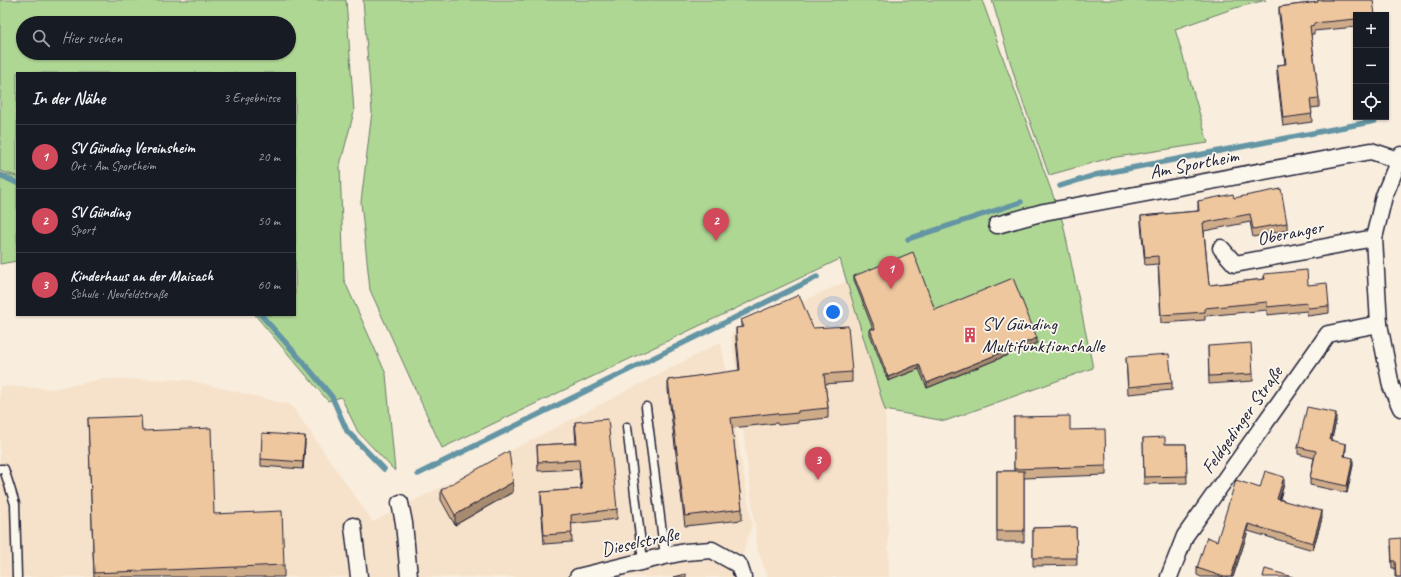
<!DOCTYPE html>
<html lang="de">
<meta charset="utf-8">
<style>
body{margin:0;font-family:Caveat,sans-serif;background:#242831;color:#f1f3f6}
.controls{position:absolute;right:12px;top:12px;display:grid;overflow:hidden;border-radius:0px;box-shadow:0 1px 3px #0004}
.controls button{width:36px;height:36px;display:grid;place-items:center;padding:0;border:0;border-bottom:1px solid #363941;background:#171b24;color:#f1f3f6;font:20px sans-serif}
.you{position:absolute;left:833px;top:312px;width:14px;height:14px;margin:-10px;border:3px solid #fff;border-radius:50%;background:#1a73e8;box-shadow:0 0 0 6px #1a73e833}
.badge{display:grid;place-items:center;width:26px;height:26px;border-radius:50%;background:#d1495b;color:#fff;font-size:13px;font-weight:700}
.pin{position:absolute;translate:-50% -33px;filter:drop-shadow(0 1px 2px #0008)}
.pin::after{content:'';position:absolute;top:21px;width:14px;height:12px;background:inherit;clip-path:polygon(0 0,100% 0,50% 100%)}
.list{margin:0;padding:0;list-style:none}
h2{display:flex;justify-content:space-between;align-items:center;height:52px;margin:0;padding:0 16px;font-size:17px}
h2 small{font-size:13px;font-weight:400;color:#9ea1a6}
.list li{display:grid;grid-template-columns:26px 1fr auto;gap:12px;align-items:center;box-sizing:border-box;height:64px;padding:0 16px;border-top:1px solid #363941}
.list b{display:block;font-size:15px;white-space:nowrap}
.list p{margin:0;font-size:13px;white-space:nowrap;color:#9ea1a6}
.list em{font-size:13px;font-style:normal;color:#9ea1a6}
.icon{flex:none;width:22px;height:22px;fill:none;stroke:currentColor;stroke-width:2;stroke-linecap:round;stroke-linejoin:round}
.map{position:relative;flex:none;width:1401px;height:577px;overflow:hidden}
.search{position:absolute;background:#171b24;box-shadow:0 1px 3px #0004;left:16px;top:16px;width:280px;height:44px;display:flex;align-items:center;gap:10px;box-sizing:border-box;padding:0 14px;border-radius:22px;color:#9ea1a6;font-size:15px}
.panel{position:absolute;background:#171b24;box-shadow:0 1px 3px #0004;left:16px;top:72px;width:280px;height:244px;border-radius:0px}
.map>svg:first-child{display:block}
.built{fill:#f6e2ca}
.green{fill:#afd794;stroke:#687c68;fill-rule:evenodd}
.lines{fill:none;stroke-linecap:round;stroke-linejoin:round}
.stream{stroke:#6495a4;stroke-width:5.5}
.lane-casing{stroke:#22223b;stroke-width:11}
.street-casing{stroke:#22223b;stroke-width:19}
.lane{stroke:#fbf7ec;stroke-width:8}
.street{stroke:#fbf7ec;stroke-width:16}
.wall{fill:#ceab89;stroke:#22223b}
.shaded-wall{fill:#a78b6f;stroke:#22223b}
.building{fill:#efc79f;stroke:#22223b}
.labels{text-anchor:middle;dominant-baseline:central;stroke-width:3.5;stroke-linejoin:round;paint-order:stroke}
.street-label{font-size:19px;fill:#22223b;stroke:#fbf7ec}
.poi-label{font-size:19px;fill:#22223b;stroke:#fbf7ec;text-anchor:start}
</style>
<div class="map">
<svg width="1401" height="577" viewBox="0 0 1401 577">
<rect width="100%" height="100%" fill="#f9eddd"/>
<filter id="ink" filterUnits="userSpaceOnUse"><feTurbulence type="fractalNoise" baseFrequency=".025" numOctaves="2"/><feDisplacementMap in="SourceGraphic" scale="8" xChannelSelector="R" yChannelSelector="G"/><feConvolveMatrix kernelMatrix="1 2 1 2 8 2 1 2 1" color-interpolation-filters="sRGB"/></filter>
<g filter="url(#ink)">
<g class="built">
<polygon points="847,281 885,410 889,577 768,577 758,551 731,334"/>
<polygon points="721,342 752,524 739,565 743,577 0,577 0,386 52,389 104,379 188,380 291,405 373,522"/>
</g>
<g class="green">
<path d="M0,0H346L354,112L340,165L344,280L386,374L395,471L358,432L341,397L328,401L255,315H295V73H17V176L0,171ZM23,23H289V53H23Z"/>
<polygon points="363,0 982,0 1063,223 1093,368 945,421 885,410 840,259 442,448 370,290 361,202 372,112"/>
<polygon points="992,0 1266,0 1235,8 1175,29 1208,143 1110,158 1049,175 1017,85"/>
<polygon points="0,173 17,177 17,261 0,264"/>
</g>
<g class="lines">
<g class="stream">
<polyline points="0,175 17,183"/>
<polyline points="1060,186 1095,175 1375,121"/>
<polyline points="908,239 1021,202"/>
<polyline points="261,315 304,363 332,397 347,431 384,469"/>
<polyline points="418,474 817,277"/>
</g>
<g class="lane-casing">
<g id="lane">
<polyline points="646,407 665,556"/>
<polyline points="627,427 643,561"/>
<polyline points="0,469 4,469 15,504 17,577"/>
</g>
</g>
<g class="street-casing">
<g id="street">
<polyline points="1401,155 1384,196 1374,238 1379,324 1391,386 1401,408"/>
<polyline points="997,225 1044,212 1371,151 1398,160"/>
<polyline points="1221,248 1235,264 1374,238"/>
<polyline points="400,503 404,523 409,577"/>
<polyline points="353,526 359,577"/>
<polyline points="578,577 665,556 685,552 712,550 739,565 743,577"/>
<polyline points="1169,577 1185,536 1328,334 1379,324"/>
</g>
</g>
<use href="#lane" class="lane"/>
<use href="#street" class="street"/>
</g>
<g class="wall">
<polygon points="1318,0 1373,0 1356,15 1356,27 1314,31 1314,34 1311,34 1319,99 1319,107 1311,108 1312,122 1283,126 1277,74 1277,65 1285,64 1279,15 1279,7 1318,2"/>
<polygon points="1234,198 1287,223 1287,230 1253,237 1250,222 1204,231 1209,285 1264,279 1264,274 1308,285 1329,306 1329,313 1308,316 1307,311 1267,315 1267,310 1205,316 1205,320 1161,323 1158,264 1145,265 1141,224 1141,216 1198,211 1198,201"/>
<polygon points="854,276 935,310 1037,343 927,388 919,369 888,381 870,334 870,329 873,329 854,280"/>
<polygon points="741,320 813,328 852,372 852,382 825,384 828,408 828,418 798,421 798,423 778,425 777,423 732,428 742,509 742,520 685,526 668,390 668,380 739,371 736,339 736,328 741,328"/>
<polygon points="1208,346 1253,374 1253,381 1209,384"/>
<polygon points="1126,357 1172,383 1172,390 1128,394"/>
<polygon points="1014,417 1070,430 1106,466 1106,475 1024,478 1024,542 997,542 997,471 1014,471"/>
<polygon points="88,418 142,431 214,514 284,565 284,577 94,577"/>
<polygon points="1336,421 1331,441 1346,451 1345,456 1353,465 1347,493 1310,485 1310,478 1314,458 1298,454 1298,447"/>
<polygon points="575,422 617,509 617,519 571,524 572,542 544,544 541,501 541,492 581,489 579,469 538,471 537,445 576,443 575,431"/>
<polygon points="1143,438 1165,444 1186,444 1187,483 1144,484"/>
<polygon points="305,443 303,469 261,466 261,459"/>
<polygon points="1284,484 1280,499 1322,518 1313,550 1248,531 1233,577 1201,577 1197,575 1197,568 1260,488"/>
<polygon points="441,490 513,492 455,525 441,500"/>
<polygon points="1076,527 1077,565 1033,566 1033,528"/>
<polygon points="1391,546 1401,577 1395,577 1395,568 1392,568"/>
</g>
<g class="shaded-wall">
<polygon points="1037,338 1037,343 927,388 927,383"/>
<polygon points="919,364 919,369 888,381 888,377"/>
<polygon points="1336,413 1336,421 1330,448 1330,440"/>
<polygon points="305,436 305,443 303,469 303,462"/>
<polygon points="1346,444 1346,451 1344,463 1344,456"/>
<polygon points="1353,458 1353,465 1347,493 1347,486"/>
<polygon points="1284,477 1284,484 1277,506 1277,499"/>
<polygon points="513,482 513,492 455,525 455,515"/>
<polygon points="1322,511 1322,518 1313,550 1313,543"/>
<polygon points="1248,524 1248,531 1233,577 1231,577"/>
</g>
<g class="building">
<polygon points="1318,0 1373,0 1375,15 1356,15 1356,19 1314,23 1314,25 1310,26 1319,99 1310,100 1312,114 1283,118 1277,65 1286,64 1279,7 1318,2"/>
<polygon points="1281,189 1287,223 1253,229 1250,214 1203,223 1209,285 1265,279 1264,274 1307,270 1308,285 1327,283 1329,306 1308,308 1307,303 1267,307 1267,302 1205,308 1205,312 1161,315 1158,256 1145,257 1141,216 1199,211 1198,201 1233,194 1234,198"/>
<polygon points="913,252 935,310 1013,278 1037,338 927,383 919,364 888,377 870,329 875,329 854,276"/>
<polygon points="799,295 813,328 848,326 852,372 824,374 828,408 798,411 798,413 778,415 777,413 731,418 742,509 685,516 668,380 740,370 736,328 744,327 741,320"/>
<polygon points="1251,343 1253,374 1209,376 1208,346"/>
<polygon points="1169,354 1172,383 1128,387 1126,357"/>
<polygon points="1307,407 1336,413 1330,440 1346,444 1344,456 1353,458 1347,486 1310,478 1316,451 1298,447"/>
<polygon points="141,416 142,431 211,428 214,514 282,511 284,565 94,573 88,418"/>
<polygon points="1070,416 1070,430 1105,429 1106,466 1014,469 1014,417"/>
<polygon points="608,419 617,509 571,515 572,533 544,535 541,492 582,489 579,460 538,462 537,445 577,443 575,422"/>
<polygon points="262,433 305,436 303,462 261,459"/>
<polygon points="1165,437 1165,444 1186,444 1187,476 1144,477 1143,438"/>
<polygon points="509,451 513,482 455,515 441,490"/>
<rect x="997" y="471" width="27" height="60"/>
<polygon points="1265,471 1284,477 1277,499 1322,511 1313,543 1248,524 1231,577 1224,577 1197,568 1207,537 1217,541 1236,480 1260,488"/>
<polygon points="1076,527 1077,558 1033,558 1033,528"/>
<polygon points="1401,538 1401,577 1396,577 1395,561 1392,561 1391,539"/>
<polygon points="1265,569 1293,577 1263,577"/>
<polygon points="686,574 686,577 674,577"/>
</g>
</g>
<defs>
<g id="building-bare" transform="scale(1.2)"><path d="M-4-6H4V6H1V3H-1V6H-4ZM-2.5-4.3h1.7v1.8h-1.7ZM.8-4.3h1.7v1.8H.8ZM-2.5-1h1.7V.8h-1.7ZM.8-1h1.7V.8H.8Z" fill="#d1495b" stroke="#fbf7ec" stroke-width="2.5" paint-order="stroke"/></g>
</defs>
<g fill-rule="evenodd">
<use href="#building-bare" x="970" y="335"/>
</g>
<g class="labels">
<g class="street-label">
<text transform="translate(1194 164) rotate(-11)">Am Sportheim</text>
<text transform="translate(1290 233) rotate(-11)">Oberanger</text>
<text transform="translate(1242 420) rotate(-55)">Feldgedinger Straße</text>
<text transform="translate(640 542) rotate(-12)">Dieselstraße</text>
</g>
<g class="poi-label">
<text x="982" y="324">SV Günding<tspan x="982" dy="22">Multifunktionshalle</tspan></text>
</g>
</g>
</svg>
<div class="controls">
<button>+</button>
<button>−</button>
<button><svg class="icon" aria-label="locate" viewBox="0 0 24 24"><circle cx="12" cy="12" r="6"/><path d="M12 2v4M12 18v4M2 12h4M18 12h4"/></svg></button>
</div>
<div class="you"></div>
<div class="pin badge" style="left:891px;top:289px">1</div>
<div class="pin badge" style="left:716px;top:241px">2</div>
<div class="pin badge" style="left:818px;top:480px">3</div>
<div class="search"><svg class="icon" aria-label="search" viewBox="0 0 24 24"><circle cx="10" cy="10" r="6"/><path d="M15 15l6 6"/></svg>Hier suchen</div>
<section class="panel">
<h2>In der Nähe<small>3 Ergebnisse</small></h2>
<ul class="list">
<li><span class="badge">1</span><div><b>SV Günding Vereinsheim</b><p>Ort · Am Sportheim</p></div><em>20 m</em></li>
<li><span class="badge">2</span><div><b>SV Günding</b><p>Sport</p></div><em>50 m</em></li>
<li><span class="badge">3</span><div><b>Kinderhaus an der Maisach</b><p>Schule · Neufeldstraße</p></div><em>60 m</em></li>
</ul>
</section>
</div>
